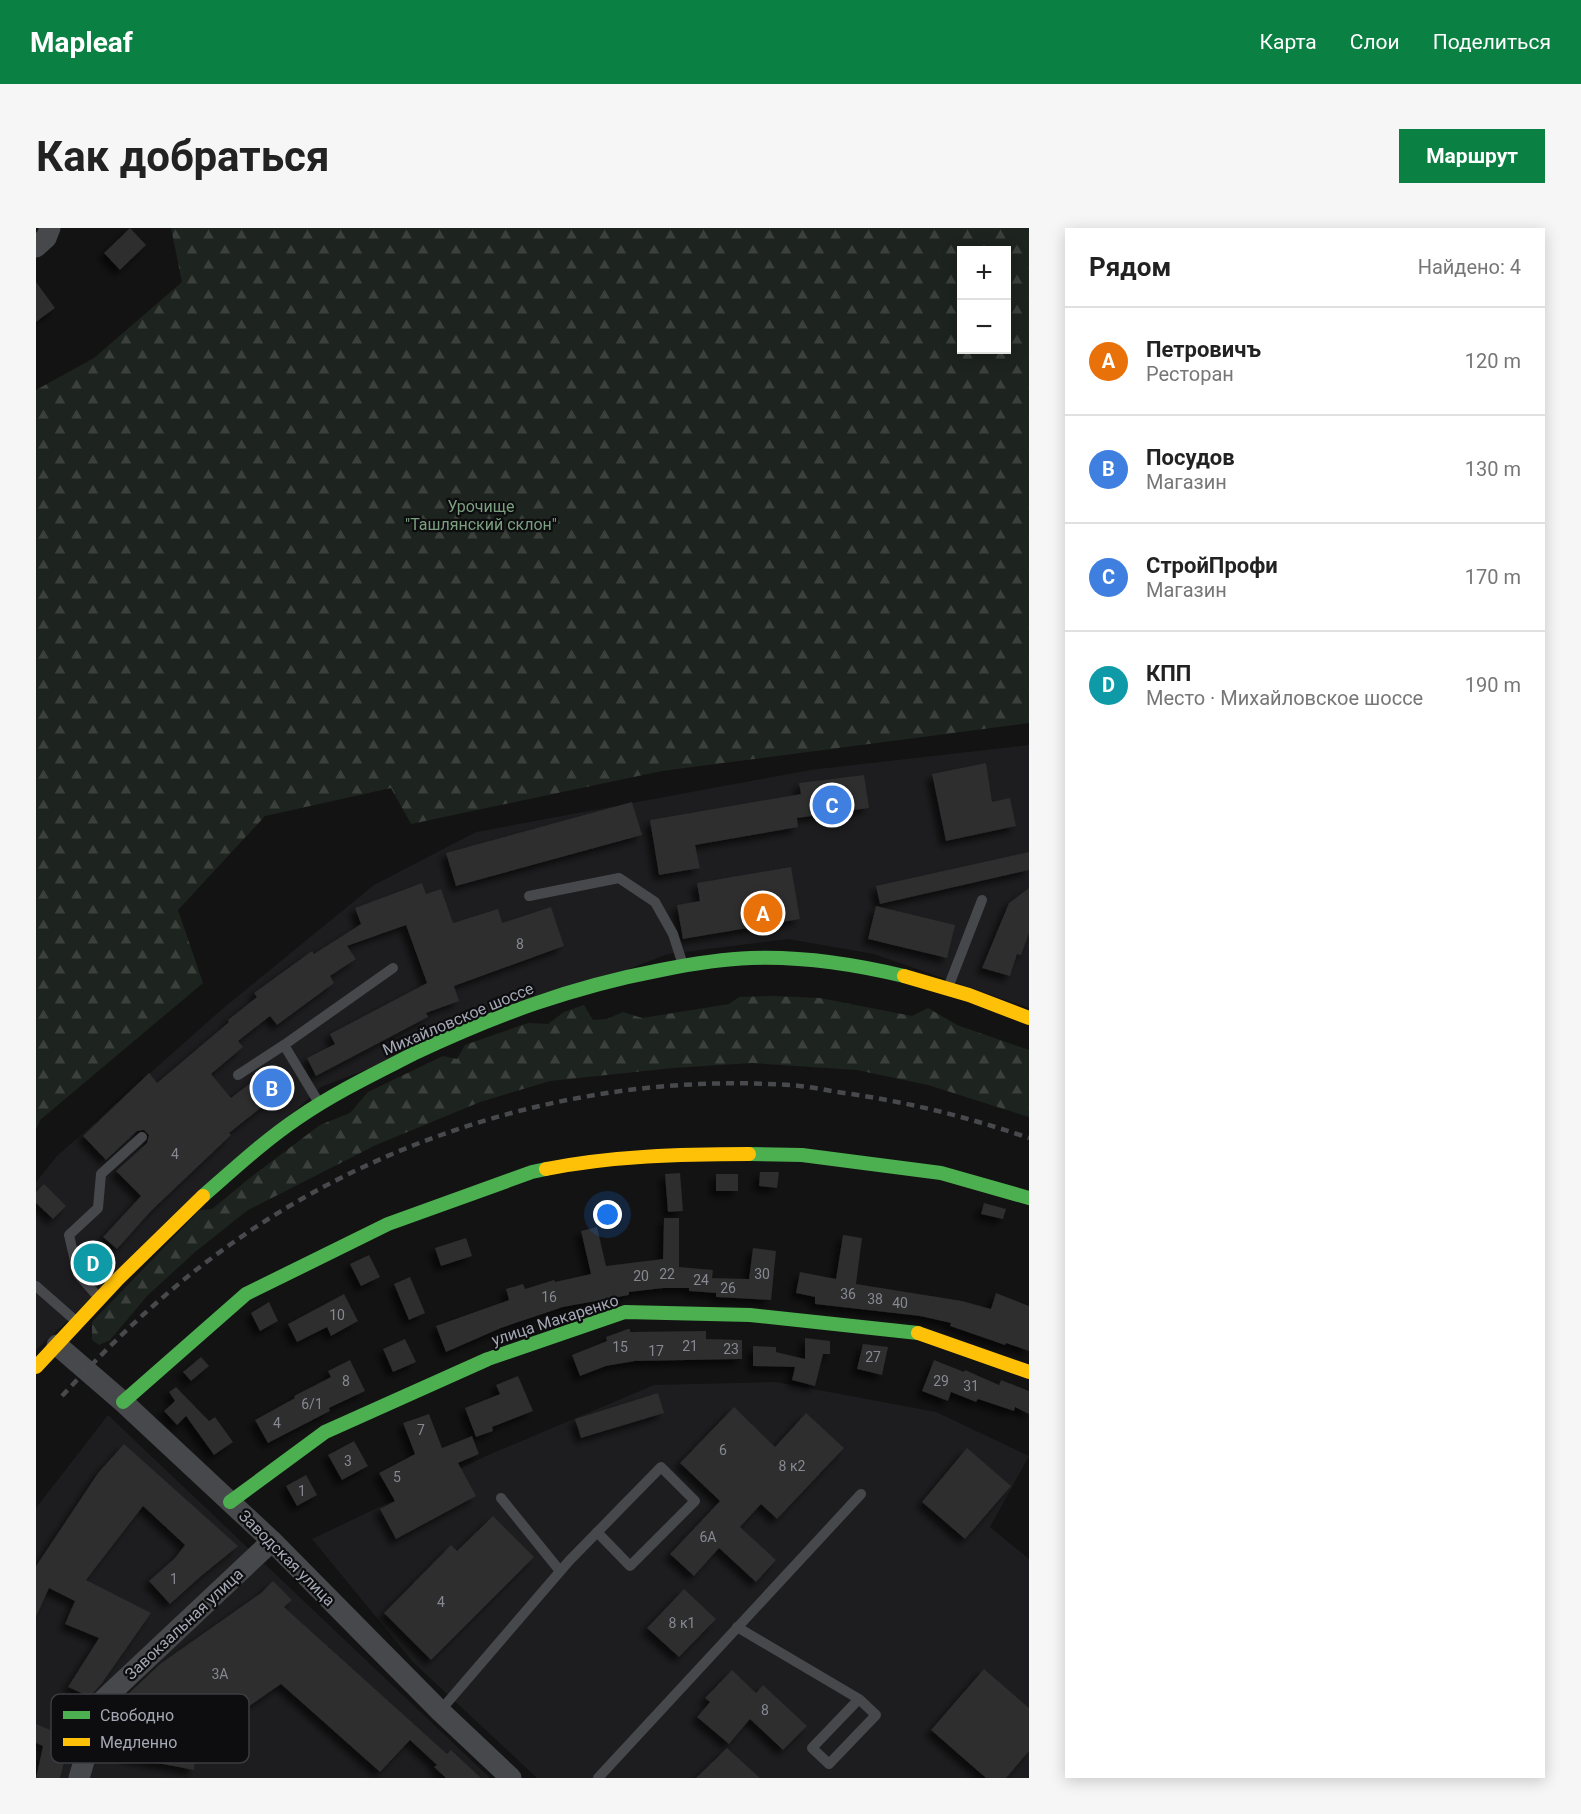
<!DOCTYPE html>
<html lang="ru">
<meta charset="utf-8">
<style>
body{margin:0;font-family:Roboto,sans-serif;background:#f6f6f6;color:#222}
.controls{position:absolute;right:18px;top:18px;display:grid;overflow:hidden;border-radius:0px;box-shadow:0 3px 15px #0003}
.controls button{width:54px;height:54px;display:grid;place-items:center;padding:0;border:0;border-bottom:2px solid #e0e0e0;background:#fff;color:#222;font:30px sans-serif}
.you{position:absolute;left:572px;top:987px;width:21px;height:21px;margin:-15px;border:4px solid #fff;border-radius:50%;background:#1a73e8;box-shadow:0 0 0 9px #1a73e833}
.badge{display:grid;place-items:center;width:39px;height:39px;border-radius:50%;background:#0b8043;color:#fff;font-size:20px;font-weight:700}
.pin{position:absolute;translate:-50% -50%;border:3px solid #fff;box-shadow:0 2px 6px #0006}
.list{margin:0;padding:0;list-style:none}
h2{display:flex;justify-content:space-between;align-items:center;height:78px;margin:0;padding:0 24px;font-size:26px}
h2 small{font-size:20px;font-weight:400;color:#767676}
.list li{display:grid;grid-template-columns:39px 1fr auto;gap:18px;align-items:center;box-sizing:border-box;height:108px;padding:0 24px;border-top:2px solid #e0e0e0}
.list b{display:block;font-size:22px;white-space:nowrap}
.list p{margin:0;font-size:20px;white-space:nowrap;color:#767676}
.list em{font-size:20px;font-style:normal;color:#767676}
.map{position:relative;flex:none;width:993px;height:1550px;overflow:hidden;border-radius:0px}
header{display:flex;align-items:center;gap:36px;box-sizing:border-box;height:84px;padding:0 30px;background:#0b8043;color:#fff}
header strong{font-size:28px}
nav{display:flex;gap:33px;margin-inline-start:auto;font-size:21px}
.intro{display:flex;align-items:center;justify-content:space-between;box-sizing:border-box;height:144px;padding:0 36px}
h1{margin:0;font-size:42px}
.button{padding:15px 27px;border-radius:0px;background:#0b8043;color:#fff;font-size:21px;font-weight:700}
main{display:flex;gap:36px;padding:0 36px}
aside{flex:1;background:#fff;border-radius:0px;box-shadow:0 3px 15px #0003}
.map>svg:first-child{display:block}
.built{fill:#1d1d1f}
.forest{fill:url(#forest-firs);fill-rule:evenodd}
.building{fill:#2d2d2e;filter:url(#shadow)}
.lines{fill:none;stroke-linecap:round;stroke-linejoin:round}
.lane{stroke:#47484c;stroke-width:10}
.street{stroke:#47484c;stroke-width:21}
.fast{stroke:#4caf50;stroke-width:14}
.slow{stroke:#ffc107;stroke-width:14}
.rail{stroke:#48494c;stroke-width:4.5;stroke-dasharray:8 6;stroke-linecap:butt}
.labels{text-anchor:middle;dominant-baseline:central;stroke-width:4.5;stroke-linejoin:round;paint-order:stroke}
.number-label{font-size:14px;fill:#868992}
.park-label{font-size:16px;fill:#7b9f7f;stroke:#0d0d0f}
.street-label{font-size:16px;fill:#a4a8b4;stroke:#0d0d0f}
.key{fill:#0d0d0f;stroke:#3a3c41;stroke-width:1.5}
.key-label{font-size:16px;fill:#a4a8b4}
</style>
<header>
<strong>Mapleaf</strong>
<nav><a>Карта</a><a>Слои</a><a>Поделиться</a></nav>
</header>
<div class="intro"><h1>Как добраться</h1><a class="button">Маршрут</a></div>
<main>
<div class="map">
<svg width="993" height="1550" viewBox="0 0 993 1550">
<defs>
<pattern id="forest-firs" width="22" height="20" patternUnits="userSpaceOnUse" patternTransform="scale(1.5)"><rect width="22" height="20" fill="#1d231e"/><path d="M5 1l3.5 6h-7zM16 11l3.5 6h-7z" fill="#3b403c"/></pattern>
<filter id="shadow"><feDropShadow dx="-5.5" dy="5.5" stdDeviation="3" flood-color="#0009"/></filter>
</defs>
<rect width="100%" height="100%" fill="#131313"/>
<g class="built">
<polygon points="993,517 993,780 838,726 752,711 632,726 285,859 0,1122 0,954 21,928 185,782 338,657 440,604 774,542"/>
<polygon points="740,1154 900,1184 993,1228 954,1299 993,1331 993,1550 501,1550 377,1434 276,1311 450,1228 618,1157"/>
<polygon points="72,1187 454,1550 0,1550 0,1280"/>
</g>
<g class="forest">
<path d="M135,0H993V495L626,543L375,596L355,560L229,588L142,682L167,755L4,892L0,901V162L58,130L146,54ZM970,22V122H926V22Z"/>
<polygon points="737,768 784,770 876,788 892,780 921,797 993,822 993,889 892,857 821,842 716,835 637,840 514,853 444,874 340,917 212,982 159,1024 111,1068 74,1112 63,1117 56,1112 56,1094 164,982 176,981 215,949 284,897 314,885 332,864 407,828 421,831 429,817 492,795 512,796 528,784 548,777 557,792 571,791 587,784 606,790 693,776 703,769"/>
</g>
<g class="building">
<polygon points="94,0 110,17 84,42 68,25"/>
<polygon points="0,54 19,80 0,94"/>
<polygon points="950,535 956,574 974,570 980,598 910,613 896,546"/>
<polygon points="828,547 833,580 761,590 762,599 659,617 664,640 623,647 614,592 765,566 763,555"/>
<polygon points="596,574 606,607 420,658 410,625"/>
<polygon points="993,624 993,642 844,676 840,658"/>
<polygon points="755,639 764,691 647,711 641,677 664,673 661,655"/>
<polygon points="386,655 390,666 405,661 417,695 462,681 466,695 515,679 528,718 418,758 423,773 390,785 392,789 280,848 271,830 299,816 294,806 391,755 370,697 311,718 320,731 294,748 298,755 241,797 234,788 202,813 207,819 175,846 195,870 239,836 255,856 193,905 195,907 115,983 81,1021 67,1009 105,968 80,943 111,915 113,907 108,902 101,903 70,932 47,908 113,845 121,855 193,794 192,792 221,769 218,765 276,723 278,726 325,696 319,680"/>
<polygon points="993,660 993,705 985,727 981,726 974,748 946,740 973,675"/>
<polygon points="840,678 919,697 911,730 832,711"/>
<polygon points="724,944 743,944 741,960 723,958"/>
<polygon points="644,945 647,983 632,984 629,946"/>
<rect x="680" y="946" width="22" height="17"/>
<polygon points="8,956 30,978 17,991 0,975 0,964"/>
<polygon points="948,975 970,981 967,991 945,986"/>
<polygon points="628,990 643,990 643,1039 677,1042 676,1050 713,1051 717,1020 740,1023 735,1072 680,1069 680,1065 653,1063 653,1060 628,1060 593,1064 593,1067 527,1079 465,1100 410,1124 400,1098 473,1072 470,1061 487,1056 489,1061 518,1052 519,1054 555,1046 545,1003 561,999 570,1038 627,1031"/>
<polygon points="807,1007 826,1010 820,1056 926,1073 955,1081 960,1065 993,1078 993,1123 970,1115 969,1117 914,1098 915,1095 884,1088 779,1076 779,1069 760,1065 764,1044 800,1051"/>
<polygon points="430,1010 436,1028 405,1038 399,1020"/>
<polygon points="333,1027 344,1049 325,1058 314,1036"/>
<polygon points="374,1049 389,1085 373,1092 358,1056"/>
<polygon points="308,1066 322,1093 295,1108 291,1099 261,1114 252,1096"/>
<polygon points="233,1074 242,1093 224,1103 215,1085"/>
<polygon points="592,1101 594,1101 594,1104 670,1103 670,1111 706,1112 706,1131 599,1133 570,1138 544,1148 536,1127 571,1113 570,1109"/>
<polygon points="769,1110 794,1113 794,1126 787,1126 779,1158 756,1152 759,1139 717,1138 717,1118 740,1119 740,1124 769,1131"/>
<polygon points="369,1111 380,1134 357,1144 347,1121"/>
<polygon points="827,1116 852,1119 846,1147 821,1141"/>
<polygon points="165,1129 173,1138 155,1153 147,1144"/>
<polygon points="314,1132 329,1163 293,1180 294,1183 232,1215 219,1192 259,1170 258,1168 295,1149 292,1143"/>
<polygon points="898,1132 928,1144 929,1142 963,1157 965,1152 993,1163 993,1186 979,1179 978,1183 942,1171 940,1174 915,1164 912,1173 886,1163"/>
<polygon points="482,1148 497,1183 456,1199 457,1203 440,1209 429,1180 464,1166 460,1157"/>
<polygon points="140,1159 173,1193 179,1189 197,1214 178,1227 150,1188 141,1197 128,1183 139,1173 133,1164"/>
<polygon points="622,1165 628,1185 545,1210 539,1191"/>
<polygon points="698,1179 739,1219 770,1185 808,1220 741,1291 725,1276 704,1299 740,1332 720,1354 683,1320 658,1348 634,1326 684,1273 644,1235"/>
<polygon points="393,1186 406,1220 436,1208 443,1226 422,1235 440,1268 360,1311 344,1281 359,1273 343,1245 379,1226 367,1195"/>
<polygon points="318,1213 332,1238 306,1252 292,1227"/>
<polygon points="88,1216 202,1318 164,1349 134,1376 113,1353 139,1330 149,1317 107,1278 50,1352 115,1385 66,1455 54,1469 32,1459 63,1410 29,1396 39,1373 13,1360 0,1389 0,1338 62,1245"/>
<polygon points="931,1220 975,1258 929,1311 886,1274"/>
<polygon points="270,1247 281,1267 261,1278 250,1258"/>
<polygon points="457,1288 498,1329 395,1432 348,1385 415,1317 421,1323"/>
<polygon points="237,1353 256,1372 248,1379 411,1526 415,1522 445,1550 410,1550 398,1539 401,1537 374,1512 344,1544 245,1456 160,1515 158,1542 90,1529 91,1527 74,1521 91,1467 124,1436 225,1365"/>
<polygon points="648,1361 680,1391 643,1429 611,1400"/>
<polygon points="948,1441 993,1480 993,1523 970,1550 950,1550 895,1502"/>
<polygon points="696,1442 720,1465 727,1457 771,1498 747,1522 714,1491 693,1516 661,1489 674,1474 669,1470"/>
<polygon points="45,1492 31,1523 24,1550 0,1550 7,1518 0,1515 0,1496 24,1506"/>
<polygon points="691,1520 724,1550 660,1550"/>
</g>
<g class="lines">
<g class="lane">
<polyline points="493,668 583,650 619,674 637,706 647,737"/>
<polyline points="913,757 946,672"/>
<polyline points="248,817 357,740"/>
<polyline points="202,847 248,817 283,875"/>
<polyline points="0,1058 41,1094"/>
<polyline points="63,1070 42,1046 33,1007 62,980 65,946 106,909"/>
<polyline points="465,1270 524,1343"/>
<polyline points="701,1399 823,1471 840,1487 793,1536 776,1520 823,1471"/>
<polyline points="404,1483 533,1333 625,1239 659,1273 594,1338 561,1304"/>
<polyline points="562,1550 825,1266"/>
</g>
<g class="street">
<polyline points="0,19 10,10 14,0"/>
<polyline points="21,1117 87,1174 236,1313 404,1483 475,1550"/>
<polyline points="43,1550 66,1473 236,1313"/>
</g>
<g class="fast">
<polyline points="713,926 766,927 905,945 993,970"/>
<path d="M167,968C198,941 228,913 262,890C298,865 338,846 377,826C460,787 535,759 625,742C655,736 685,731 715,730C767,728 818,736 868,748"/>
<polyline points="87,1174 210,1066 352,996 496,944 510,941"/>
<polyline points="194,1274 289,1204 452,1131 589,1084 714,1087 882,1105"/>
</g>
<g class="slow">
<polyline points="868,748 933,767 993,790"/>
<path d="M510,941C576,928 645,926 713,926"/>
<polyline points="882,1105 993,1144"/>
<polyline points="0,1139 82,1051 167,968"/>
</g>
<path class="rail" d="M26,1168C76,1114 128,1064 188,1021C349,904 555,844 753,857C769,858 785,861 801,864C868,873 929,888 993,910"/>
</g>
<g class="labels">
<g class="number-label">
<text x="484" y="716">8</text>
<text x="139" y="926">4</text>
<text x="631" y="1046">22</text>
<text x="726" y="1046">30</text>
<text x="605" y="1048">20</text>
<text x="665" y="1052">24</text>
<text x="692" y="1060">26</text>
<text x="812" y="1066">36</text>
<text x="513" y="1069">16</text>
<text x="839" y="1071">38</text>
<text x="864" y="1075">40</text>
<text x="301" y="1087">10</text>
<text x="654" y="1118">21</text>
<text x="584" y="1119">15</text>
<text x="695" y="1121">23</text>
<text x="620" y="1123">17</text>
<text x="837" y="1129">27</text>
<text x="310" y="1153">8</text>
<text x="905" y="1153">29</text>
<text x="935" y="1158">31</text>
<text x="276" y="1176">6/1</text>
<text x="241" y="1195">4</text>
<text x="385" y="1202">7</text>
<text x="687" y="1222">6</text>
<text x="312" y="1233">3</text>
<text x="756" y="1238">8 к2</text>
<text x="361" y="1249">5</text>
<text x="266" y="1263">1</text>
<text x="672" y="1309">6А</text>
<text x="138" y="1351">1</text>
<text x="405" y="1374">4</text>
<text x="646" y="1395">8 к1</text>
<text x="184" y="1446">3А</text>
<text x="729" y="1482">8</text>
</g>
<g class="park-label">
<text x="445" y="278">Урочище<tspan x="445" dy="18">"Ташлянский склон"</tspan></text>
</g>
<g class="street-label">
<text transform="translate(422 791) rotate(-23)">Михайловское шоссе</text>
<text transform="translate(519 1092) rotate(-18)">улица Макаренко</text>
<text transform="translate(251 1330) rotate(45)">Заводская улица</text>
<text transform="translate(148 1396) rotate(-43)">Завокзальная улица</text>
</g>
</g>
<rect x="15" y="1466" width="198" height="69" rx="9" class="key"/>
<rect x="27" y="1483" width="27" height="8" fill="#4caf50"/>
<rect x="27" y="1510" width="27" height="8" fill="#ffc107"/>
<g class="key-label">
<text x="64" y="1493">Свободно</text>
<text x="64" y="1520">Медленно</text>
</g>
</svg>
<div class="controls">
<button>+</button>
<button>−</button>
</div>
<div class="you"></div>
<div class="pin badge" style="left:727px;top:685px;background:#e8710a">A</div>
<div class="pin badge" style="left:236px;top:860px;background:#3f7fe0">B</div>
<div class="pin badge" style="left:796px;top:577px;background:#3f7fe0">C</div>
<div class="pin badge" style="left:57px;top:1035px;background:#0f9aa8">D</div>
</div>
<aside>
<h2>Рядом<small>Найдено: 4</small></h2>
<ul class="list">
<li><span class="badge" style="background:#e8710a">A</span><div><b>Петровичъ</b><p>Ресторан</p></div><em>120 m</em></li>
<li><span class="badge" style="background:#3f7fe0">B</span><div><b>Посудов</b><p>Магазин</p></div><em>130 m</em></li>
<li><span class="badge" style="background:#3f7fe0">C</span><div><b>СтройПрофи</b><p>Магазин</p></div><em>170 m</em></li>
<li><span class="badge" style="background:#0f9aa8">D</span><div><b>КПП</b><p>Место · Михайловское шоссе</p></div><em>190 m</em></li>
</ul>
</aside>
</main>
